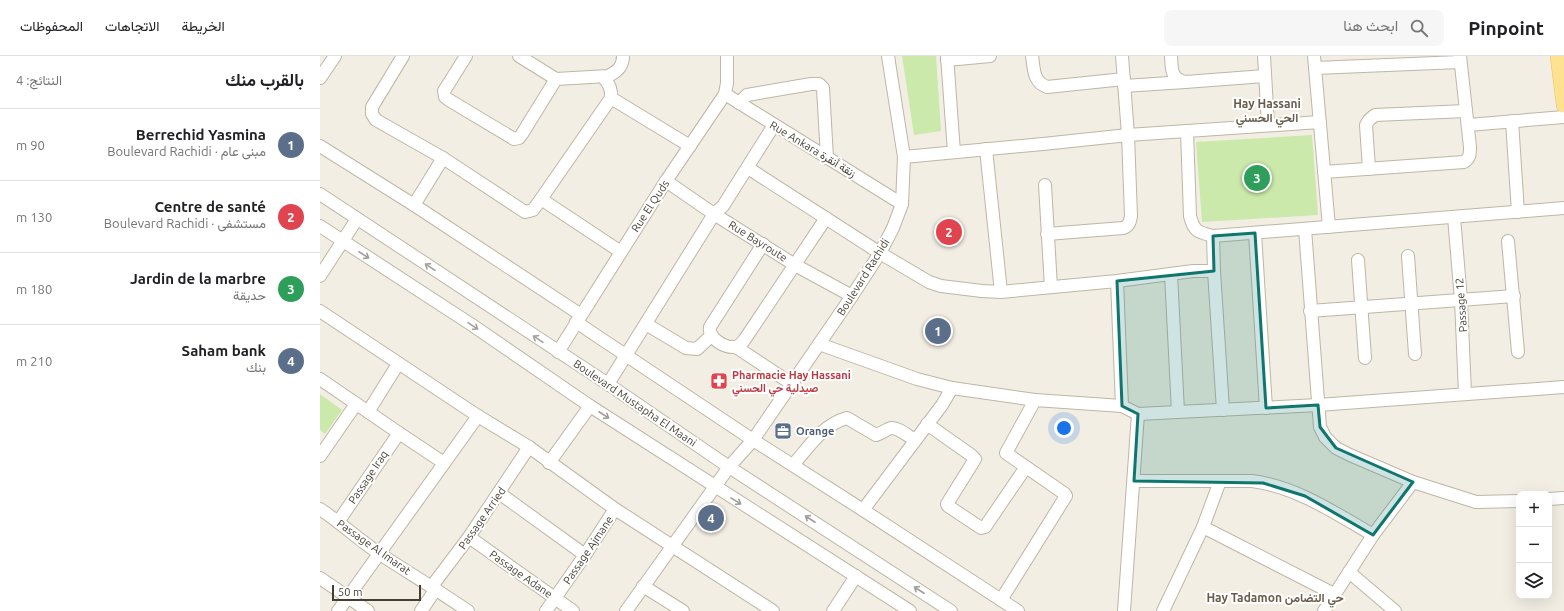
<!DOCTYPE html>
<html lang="ar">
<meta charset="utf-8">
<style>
body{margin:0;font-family:Ubuntu,Vazirmatn,sans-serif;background:#f6f6f6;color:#202124;direction:rtl}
.controls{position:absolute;right:12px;bottom:12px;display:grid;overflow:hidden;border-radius:8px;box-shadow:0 4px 16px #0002}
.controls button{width:36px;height:36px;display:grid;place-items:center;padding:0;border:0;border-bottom:1px solid #e0e0e0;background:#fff;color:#202124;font:20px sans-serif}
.scale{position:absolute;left:12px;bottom:10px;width:89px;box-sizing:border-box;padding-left:4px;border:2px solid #453e33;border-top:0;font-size:11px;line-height:14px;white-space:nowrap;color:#453e33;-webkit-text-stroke:3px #fff;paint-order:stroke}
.you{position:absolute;left:744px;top:372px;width:14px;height:14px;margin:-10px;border:3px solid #fff;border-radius:50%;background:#1a73e8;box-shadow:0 0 0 6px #1a73e833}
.badge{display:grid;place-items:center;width:26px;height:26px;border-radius:50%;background:#2563eb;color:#fff;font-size:13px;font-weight:700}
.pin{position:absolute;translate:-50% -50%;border:2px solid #fff;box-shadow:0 1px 4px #0006}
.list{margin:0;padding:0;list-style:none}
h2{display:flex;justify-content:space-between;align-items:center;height:52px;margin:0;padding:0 16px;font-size:17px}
h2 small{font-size:13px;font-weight:400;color:#757577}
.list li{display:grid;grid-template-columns:26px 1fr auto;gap:12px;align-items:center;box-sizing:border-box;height:72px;padding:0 16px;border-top:1px solid #e0e0e0}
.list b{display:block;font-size:15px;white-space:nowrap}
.list p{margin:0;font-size:13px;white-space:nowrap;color:#757577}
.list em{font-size:13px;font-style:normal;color:#757577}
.icon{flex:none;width:22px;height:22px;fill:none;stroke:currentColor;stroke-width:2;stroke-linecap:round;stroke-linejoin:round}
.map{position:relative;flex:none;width:1244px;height:555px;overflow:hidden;direction:ltr}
header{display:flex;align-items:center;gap:24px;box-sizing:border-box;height:56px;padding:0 20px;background:#fff;border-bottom:1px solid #e0e0e0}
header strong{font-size:19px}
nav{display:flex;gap:22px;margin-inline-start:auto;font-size:14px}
.search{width:280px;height:36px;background:#f6f6f6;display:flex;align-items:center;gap:10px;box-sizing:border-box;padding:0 14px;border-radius:8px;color:#757577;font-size:15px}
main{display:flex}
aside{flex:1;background:#fff}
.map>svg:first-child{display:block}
.green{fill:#cbe9aa}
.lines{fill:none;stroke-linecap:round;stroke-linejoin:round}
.minor-casing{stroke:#beb6a6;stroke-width:14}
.major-casing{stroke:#e9c15b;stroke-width:16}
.minor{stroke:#fff;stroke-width:12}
.major{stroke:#ffe290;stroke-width:15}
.oneway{stroke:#a29e99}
.marked{fill:#0f766e;fill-opacity:0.2;stroke:#0f766e;stroke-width:3;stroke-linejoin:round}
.labels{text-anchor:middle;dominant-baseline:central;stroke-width:4;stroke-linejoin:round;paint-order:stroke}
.street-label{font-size:11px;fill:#453e33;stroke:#fff}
.health-label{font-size:11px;font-weight:bold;fill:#be3a42;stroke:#fff;text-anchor:start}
.service-label{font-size:11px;font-weight:bold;fill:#4e5e75;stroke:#fff;text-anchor:start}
.neighbourhood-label{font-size:12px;font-weight:bold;fill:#685d4a;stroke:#fff}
</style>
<header>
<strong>Pinpoint</strong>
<div class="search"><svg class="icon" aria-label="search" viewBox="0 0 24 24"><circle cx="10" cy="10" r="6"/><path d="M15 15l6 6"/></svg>ابحث هنا</div>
<nav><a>الخريطة</a><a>الاتجاهات</a><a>المحفوظات</a></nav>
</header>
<main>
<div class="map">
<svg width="1244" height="555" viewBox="0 0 1244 555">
<rect width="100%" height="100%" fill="#f3eee3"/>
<g class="green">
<polygon points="582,0 616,0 621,75 594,79"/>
<polygon points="992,79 998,159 882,166 876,86"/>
<polygon points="0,338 22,354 5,378 0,374"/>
</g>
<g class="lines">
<g class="minor-casing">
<g id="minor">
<polyline points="83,0 52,51 52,58 56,64 123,102 205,156 213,154 221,143 301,196"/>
<polyline points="146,0 124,35 125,41 129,44 194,83 199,82 202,78 236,23"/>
<path d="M199,0L236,23L288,20C297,16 303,11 303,0"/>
<polyline points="627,0 634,96"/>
<path d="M712,0C714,13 713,26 727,31L804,23"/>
<path d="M851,0C852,13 850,22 865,26L945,20"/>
<polyline points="944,0 948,69"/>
<polyline points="994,0 1009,171"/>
<polyline points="627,4 670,0"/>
<polyline points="995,12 1140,6"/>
<path d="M283,21C289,27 292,33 291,42L370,90"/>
<polyline points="0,22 15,0"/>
<polyline points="804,30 865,26"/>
<polyline points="405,38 582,148"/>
<polyline points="419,47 427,39 491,28 499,28 503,32 507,102"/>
<polyline points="1192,65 1198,156"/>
<polyline points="1148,69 1244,61"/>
<path d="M867,75L870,160C874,176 878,176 893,180L1244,152"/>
<polyline points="0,90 94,149 261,259"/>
<polyline points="666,93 681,236"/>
<polyline points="584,101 723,88 808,79 1000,66"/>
<polyline points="428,112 560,197 609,226 621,230 662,235 681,236 797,225 873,215 894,215"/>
<polyline points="1049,113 1046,69 1049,64 1055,59 1146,55"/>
<path d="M1004,116L1144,106C1150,102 1150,98 1150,91L1140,0"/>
<polyline points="346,125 394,158 475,209 532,240"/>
<polyline points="725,129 731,231"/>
<polyline points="0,138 288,328 409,411 631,555"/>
<polyline points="221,143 291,42"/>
<polyline points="94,149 123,102"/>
<polyline points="1134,161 1141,244 1145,338"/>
<polyline points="0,170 152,269 270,350 590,555"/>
<polyline points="985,173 1000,371 1005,381 1016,392 1030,399 1093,426 1156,446 1199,445"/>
<polyline points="935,177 946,352"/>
<path d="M727,178L803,172C809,170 810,166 811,160L808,79L802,0"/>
<polyline points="893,180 894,215 903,354"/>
<polyline points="1188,185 1198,296"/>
<path d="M443,188L390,271C388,282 404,292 415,291C420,290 422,287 425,283L506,162"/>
<polyline points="1088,200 1095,298"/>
<polyline points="1038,204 1045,302"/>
<polyline points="851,218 858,356"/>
<polyline points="0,220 37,163"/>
<polyline points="797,225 802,350"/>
<polyline points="0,255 158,360 209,391 295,453 453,555"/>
<polyline points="990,255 1194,240"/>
<polyline points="256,266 433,384 543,454 698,555"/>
<polyline points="326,268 366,292 377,293 391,280"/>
<polyline points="499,288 597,323 632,332 715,344 802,350 818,358 998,349 1244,331"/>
<polyline points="416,291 472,328"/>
<polyline points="238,296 346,125 405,38 407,27 407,0"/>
<polyline points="0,323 79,377 124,407"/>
<polyline points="288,328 394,158 403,150 454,69"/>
<polyline points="48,356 78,308"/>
<polyline points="607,368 651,399 655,403 627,448 628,450 661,472 665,471 706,411"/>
<polyline points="0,400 36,348"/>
<polyline points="229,407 270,350"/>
<path d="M473,409C489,391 502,369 527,362L556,379C562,377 567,373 571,372C578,371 589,381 595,384"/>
<path d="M814,425H932C977,431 1015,457 1053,479"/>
<polyline points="179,437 265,499"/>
<polyline points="1229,443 1244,442"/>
<path d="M0,453C21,467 39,484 60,498C89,517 119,535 148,555"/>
<polyline points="543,454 622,349 632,332"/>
<polyline points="18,466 79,377"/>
<polyline points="883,471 1014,538"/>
<polyline points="149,481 253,555"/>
<polyline points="1029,516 1075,555"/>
<polyline points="0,522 48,555"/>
<polyline points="112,530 149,481 209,391"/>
<polyline points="323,530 363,555"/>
<polyline points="681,544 746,440 745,438 686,397 715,344"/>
<polyline points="18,555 158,360"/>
<polyline points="101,555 116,533"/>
<polyline points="226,555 265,499 295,453"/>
<polyline points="306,555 409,411 433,384 532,240 560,197 573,172 582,148 584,101 568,0"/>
<polyline points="513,555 536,520"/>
<polyline points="804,555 818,358"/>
<polyline points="843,555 883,471 900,425"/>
<polyline points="1004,555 1053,479 1093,426"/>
</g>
</g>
<g class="major-casing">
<polyline id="major" points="1238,0 1244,49"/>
</g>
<use href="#minor" class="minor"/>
<use href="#major" class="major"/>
</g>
<defs><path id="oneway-shaft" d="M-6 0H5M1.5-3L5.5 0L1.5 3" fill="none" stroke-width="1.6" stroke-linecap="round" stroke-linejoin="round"/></defs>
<g class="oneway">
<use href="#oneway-shaft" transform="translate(44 199) rotate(33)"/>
<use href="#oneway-shaft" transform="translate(110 211) rotate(-146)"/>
<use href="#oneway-shaft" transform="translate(153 270) rotate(34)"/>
<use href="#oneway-shaft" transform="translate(218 283) rotate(-146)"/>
<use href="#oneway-shaft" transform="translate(284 359) rotate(33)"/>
<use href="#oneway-shaft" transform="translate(416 445) rotate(32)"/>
<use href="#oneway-shaft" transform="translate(490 463) rotate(-147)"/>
<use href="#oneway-shaft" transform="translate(599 534) rotate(-147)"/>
</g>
<path class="marked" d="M935,177L946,352L998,349L1000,371L1016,392L1093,426L1053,479L985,440L943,427L814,425L818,358L802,350L797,225L894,215L893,180Z"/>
<defs>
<g id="pharmacy-square" transform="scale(0.9)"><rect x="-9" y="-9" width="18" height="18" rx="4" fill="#e0444e" stroke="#fff"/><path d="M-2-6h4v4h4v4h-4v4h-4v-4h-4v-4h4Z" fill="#fff"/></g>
<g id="office-square" transform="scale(0.9)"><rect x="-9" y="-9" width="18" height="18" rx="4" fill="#5c6f8a" stroke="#fff"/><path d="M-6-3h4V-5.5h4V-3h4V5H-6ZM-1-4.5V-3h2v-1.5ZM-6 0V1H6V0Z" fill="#fff"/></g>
</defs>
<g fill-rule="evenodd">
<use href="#pharmacy-square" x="399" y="325"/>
<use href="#office-square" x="463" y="375"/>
</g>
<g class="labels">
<g class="street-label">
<text transform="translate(493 93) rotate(31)">Rue Ankara زنقة أنقرة</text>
<text transform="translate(330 150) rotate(-57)">Rue El Quds</text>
<text transform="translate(438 185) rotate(32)">Rue Bayroute</text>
<text transform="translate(543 221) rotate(-58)">Boulevard Rachidi</text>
<text transform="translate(1141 249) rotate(-94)">Passage 12</text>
<text transform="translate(315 347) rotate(34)">Boulevard Mustapha El Maani</text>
<text transform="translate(48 421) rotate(-56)">Passage Iraq</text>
<text transform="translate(162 462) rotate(-55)">Passage Arried</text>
<text transform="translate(54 491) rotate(35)">Passage Al Imarat</text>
<text transform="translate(268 494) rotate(-56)">Passage Ajmane</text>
<text transform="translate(201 518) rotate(35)">Passage Adane</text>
</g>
<g class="health-label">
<text x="412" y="319">Pharmacie Hay Hassani<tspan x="412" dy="13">صيدلية حي الحسني</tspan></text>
</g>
<g class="service-label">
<text x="476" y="375">Orange</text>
</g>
<g class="neighbourhood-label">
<text x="947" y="47">Hay Hassani<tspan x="947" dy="14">الحي الحسني</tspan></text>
<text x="955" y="541">Hay Tadamon حي التضامن</text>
</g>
</g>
</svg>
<div class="controls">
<button>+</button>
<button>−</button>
<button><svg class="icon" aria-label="layers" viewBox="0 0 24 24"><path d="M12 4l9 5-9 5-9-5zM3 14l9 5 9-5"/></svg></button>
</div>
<div class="scale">50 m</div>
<div class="you"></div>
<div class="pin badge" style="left:618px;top:275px;background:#5c6f8a">1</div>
<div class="pin badge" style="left:629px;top:176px;background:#e0444e">2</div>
<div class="pin badge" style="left:937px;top:122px;background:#2e9e5b">3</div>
<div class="pin badge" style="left:391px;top:462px;background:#5c6f8a">4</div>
</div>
<aside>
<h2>بالقرب منك<small>النتائج: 4</small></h2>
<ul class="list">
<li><span class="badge" style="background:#5c6f8a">1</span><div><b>Berrechid Yasmina</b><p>مبنى عام · Boulevard Rachidi</p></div><em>90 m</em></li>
<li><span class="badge" style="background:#e0444e">2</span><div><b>Centre de santé</b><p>مستشفى · Boulevard Rachidi</p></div><em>130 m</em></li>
<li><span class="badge" style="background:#2e9e5b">3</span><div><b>Jardin de la marbre</b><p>حديقة</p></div><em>180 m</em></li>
<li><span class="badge" style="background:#5c6f8a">4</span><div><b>Saham bank</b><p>بنك</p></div><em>210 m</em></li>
</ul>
</aside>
</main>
